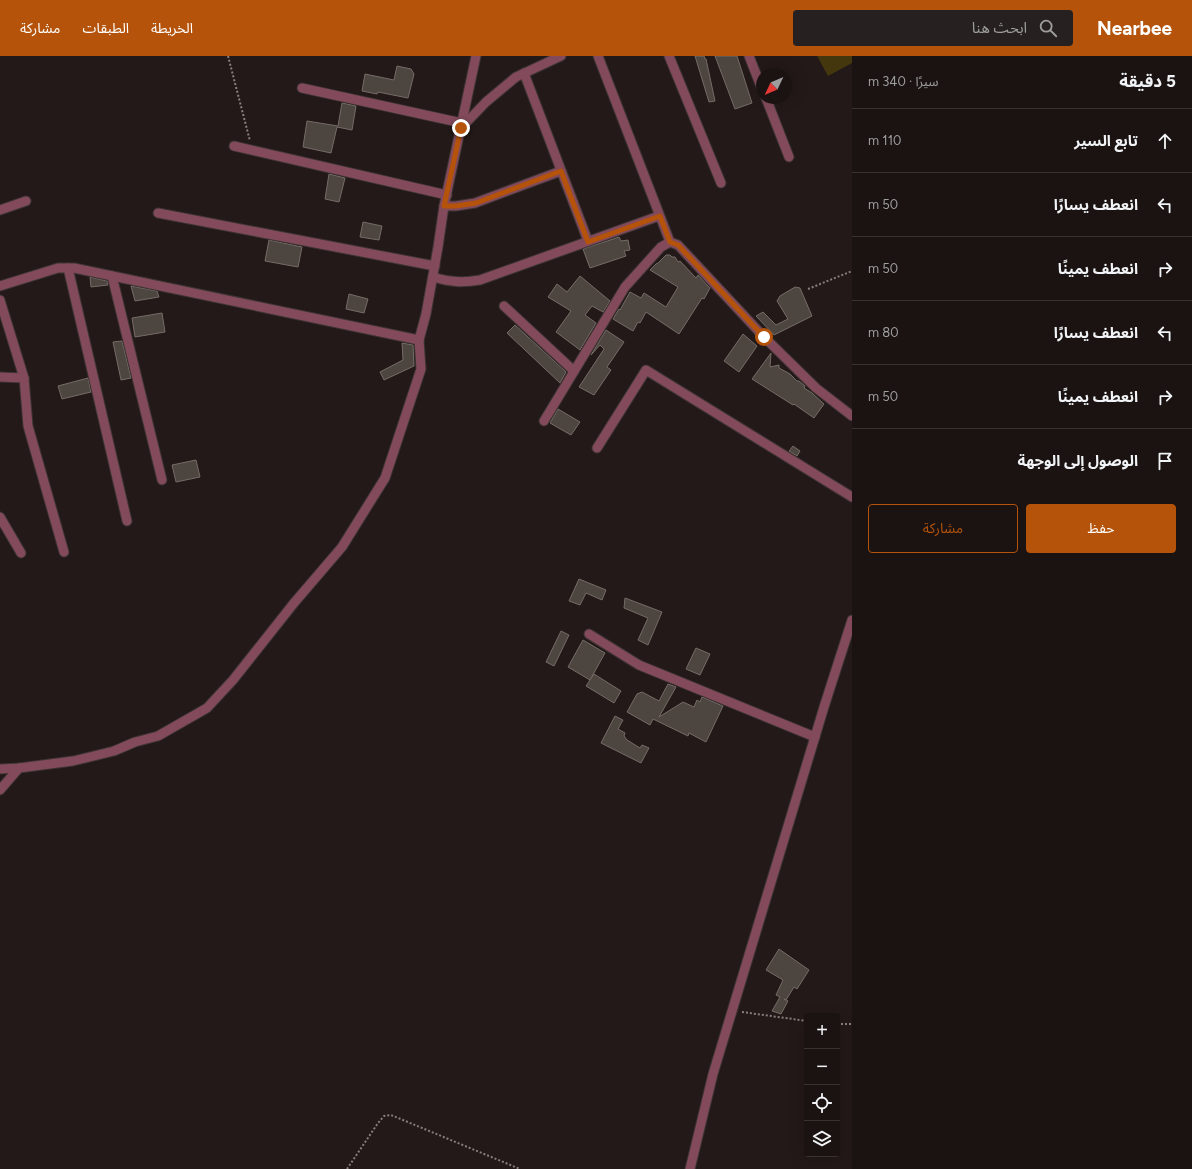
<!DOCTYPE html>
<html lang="ar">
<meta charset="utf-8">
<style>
body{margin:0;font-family:Figtree,"Noto Sans Arabic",sans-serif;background:#272020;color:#f1f3f6;direction:rtl}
.controls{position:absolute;right:12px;bottom:12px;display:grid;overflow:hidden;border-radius:4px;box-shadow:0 4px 16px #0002}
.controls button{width:36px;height:36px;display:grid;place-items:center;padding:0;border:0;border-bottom:1px solid #383232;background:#1a1312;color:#f1f3f6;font:20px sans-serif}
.compass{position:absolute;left:756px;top:12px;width:36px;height:36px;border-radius:50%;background:#1a1312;box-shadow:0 4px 16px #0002;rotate:226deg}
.stop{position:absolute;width:12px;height:12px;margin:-9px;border:3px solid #b45309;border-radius:50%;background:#fff}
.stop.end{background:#b45309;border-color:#fff;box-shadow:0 1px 4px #0008}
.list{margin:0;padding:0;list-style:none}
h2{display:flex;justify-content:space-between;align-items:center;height:52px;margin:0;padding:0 16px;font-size:17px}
h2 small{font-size:13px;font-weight:400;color:#9f9e9f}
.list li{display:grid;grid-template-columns:26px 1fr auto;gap:12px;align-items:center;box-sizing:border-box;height:64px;padding:0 16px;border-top:1px solid #383232}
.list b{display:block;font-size:15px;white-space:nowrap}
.list em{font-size:13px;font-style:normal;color:#9f9e9f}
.actions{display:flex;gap:8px;padding:12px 16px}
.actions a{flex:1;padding:9px 0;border:1px solid #b45309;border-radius:4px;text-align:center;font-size:14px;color:#b45309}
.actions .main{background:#b45309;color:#fff}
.icon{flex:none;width:22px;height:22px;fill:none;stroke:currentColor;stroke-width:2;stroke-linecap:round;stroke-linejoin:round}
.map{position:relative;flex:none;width:852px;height:1113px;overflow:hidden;direction:ltr}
header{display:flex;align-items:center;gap:24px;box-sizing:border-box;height:56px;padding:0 20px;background:#b45309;color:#fff}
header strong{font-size:19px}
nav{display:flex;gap:22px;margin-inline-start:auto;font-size:14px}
.search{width:280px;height:36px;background:#272020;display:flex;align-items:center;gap:10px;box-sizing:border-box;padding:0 14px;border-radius:4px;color:#9f9e9f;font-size:15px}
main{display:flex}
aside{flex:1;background:#1a1312}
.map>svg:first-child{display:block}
.green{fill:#44360d}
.building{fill:#4d4640;stroke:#756c66}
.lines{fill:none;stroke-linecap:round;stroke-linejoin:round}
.minor-casing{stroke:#3d3433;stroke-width:11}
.path{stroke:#877f7e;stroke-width:2;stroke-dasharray:2 2;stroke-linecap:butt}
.minor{stroke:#824a5b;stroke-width:9}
.route{stroke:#b45309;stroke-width:5}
</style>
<header>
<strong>Nearbee</strong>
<div class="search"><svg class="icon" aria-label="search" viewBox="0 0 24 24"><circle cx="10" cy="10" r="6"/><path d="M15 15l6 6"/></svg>ابحث هنا</div>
<nav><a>الخريطة</a><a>الطبقات</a><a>مشاركة</a></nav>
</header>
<main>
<aside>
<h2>5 دقيقة<small>سيرًا · 340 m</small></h2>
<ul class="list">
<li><svg class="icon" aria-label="ahead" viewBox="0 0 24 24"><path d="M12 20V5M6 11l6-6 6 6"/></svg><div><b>تابع السير</b></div><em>110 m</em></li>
<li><svg class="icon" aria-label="left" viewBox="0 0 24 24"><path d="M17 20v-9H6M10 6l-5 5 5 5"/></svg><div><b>انعطف يسارًا</b></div><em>50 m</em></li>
<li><svg class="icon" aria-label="right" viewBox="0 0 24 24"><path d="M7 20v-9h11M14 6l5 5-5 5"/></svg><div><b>انعطف يمينًا</b></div><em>50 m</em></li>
<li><svg class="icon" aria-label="left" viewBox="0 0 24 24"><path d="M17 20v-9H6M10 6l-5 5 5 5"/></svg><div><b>انعطف يسارًا</b></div><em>80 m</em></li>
<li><svg class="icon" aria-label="right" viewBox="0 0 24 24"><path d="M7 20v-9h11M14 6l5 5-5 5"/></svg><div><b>انعطف يمينًا</b></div><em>50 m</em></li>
<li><svg class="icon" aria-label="arrive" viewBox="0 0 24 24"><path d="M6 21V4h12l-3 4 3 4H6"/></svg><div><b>الوصول إلى الوجهة</b></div></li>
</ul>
<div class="actions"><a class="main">حفظ</a><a>مشاركة</a></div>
</aside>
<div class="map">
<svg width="852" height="1113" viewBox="0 0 852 1113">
<rect width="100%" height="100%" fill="#221918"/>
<polygon class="green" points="817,0 852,0 852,7 828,20"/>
<g class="building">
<polygon points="695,0 704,0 705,3 706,3 715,45 709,46"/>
<polygon points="715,0 737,0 752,47 735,53"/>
<polygon points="397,10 411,13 414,18 408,42 378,36 377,38 362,35 365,18 394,24"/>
<polygon points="342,47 356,50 352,74 337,71 331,97 303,91 307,65 338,70"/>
<polygon points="329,118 345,122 339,146 325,143"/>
<polygon points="363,166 382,170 379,184 360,181"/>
<polygon points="619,181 621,185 628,184 630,194 624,195 626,200 590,212 583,193"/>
<polygon points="269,184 302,191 298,211 265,205"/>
<polygon points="666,199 670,199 672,201 675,201 678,206 680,205 696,222 698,219 710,232 704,243 702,242 679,278 646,256 640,267 638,266 633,275 613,263 619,253 620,254 630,236 641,242 644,237 666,251 678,231 650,214 656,208 658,207"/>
<polygon points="580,220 610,245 603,256 592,250 585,259 596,267 580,294 556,276 571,255 548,241 557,228 567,236"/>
<polygon points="90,221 107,225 108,229 91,231"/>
<polygon points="131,230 157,235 159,241 135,245"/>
<polygon points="795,231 800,232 812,260 774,279 756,260 763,256 776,269 788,263 777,245 780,240"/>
<polygon points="349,238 368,243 364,257 346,253"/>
<polygon points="162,257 165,276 135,281 132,262"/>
<polygon points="515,269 566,316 560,327 507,277"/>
<polygon points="606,274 624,286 607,311 611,314 594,339 579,331 604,293 600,289 591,299"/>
<polygon points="743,278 757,290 739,316 724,305"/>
<polygon points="122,285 131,322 121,324 113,286"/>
<polygon points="402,287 413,289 414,310 384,324 380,316 403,304"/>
<polygon points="771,297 770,311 779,309 779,312 790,318 797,325 799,325 805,330 804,332 812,337 824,348 814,362 794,348 793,349 752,323"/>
<polygon points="88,322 91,336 62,343 58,330"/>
<polygon points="558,353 580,366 571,379 550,367"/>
<polygon points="793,390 800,395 797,400 789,395"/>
<polygon points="196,404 200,421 176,426 172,409"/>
<polygon points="579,523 606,534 602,544 586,537 580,549 569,545"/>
<polygon points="625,542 662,556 648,589 638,584 648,562 624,552"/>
<polygon points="561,575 569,579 554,610 546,606"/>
<polygon points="583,584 605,597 590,624 568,611"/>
<polygon points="696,592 710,598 700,619 686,613"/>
<polygon points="594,618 621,635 614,647 586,630"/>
<polygon points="668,628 676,631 659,661 683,646 694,651 697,644 700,646 702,641 723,650 706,686 689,677 688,680 653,663 650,669 627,656 637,638 642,636 659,645"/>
<polygon points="615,660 623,664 618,673 625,677 624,680 627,684 640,692 642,689 649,692 641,707 601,687"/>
<polygon points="779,893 809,914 797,933 794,931 786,944 784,943 788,945 781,958 772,955 780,941 776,939 783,924 766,914"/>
</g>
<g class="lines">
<g class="minor-casing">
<g id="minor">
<polyline points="598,0 670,186"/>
<polyline points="669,0 721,127"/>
<polyline points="749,0 762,33"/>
<polyline points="524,17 588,185"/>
<polyline points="302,32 462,67"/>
<polyline points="766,42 789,101"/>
<polyline points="461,72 486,46 516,21 561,0"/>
<polyline points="234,90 447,139"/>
<polyline points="444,150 456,150 475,147 561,115"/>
<polyline points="0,154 26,145"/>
<polyline points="158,157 435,210"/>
<polyline points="68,212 127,465"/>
<polyline points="112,220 162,424"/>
<path d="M433,221C450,226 462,227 480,224L659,160"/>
<polyline points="0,230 58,212 74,212 419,284"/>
<polyline points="0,244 24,322 28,370 64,496"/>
<polyline points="504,250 574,315"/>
<polyline points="0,321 24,322"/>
<polyline points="544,365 625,231 661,191 670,186 678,189 764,281 816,332 852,360"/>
<polyline points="597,392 646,314 852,441"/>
<polyline points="0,461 21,497"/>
<polyline points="589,578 639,609 815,681"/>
<polyline points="0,713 19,712 73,705 114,695 135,686 158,680 207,652 233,624 294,547 342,491 385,422 421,313 419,284 426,258 438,191 444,150 476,0"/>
<polyline points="0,734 19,712"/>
<polyline points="690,1113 713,1018 824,651 852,564"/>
</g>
</g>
<g class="path">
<polyline points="228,0 250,85"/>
<polyline points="808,233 852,215"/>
<polyline points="742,956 807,965"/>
<polyline points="837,968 852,968"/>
<polyline points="347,1113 378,1067 384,1060 391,1059 520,1113"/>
</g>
<use href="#minor" class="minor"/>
</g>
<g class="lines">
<polyline class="route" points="461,72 444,150 456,150 476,147 561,115 588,186 660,160 670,186 678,189 764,281"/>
</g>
</svg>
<div class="controls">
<button>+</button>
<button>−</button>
<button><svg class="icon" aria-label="locate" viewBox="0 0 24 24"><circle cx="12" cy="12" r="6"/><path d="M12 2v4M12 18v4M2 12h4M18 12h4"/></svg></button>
<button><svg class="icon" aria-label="layers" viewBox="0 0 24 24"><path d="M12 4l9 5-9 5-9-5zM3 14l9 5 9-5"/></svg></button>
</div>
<svg class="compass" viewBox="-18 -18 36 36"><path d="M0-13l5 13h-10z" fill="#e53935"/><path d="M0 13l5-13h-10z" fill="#9f9e9f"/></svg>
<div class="stop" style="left:764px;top:281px"></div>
<div class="stop end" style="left:461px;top:72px"></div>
</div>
</main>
